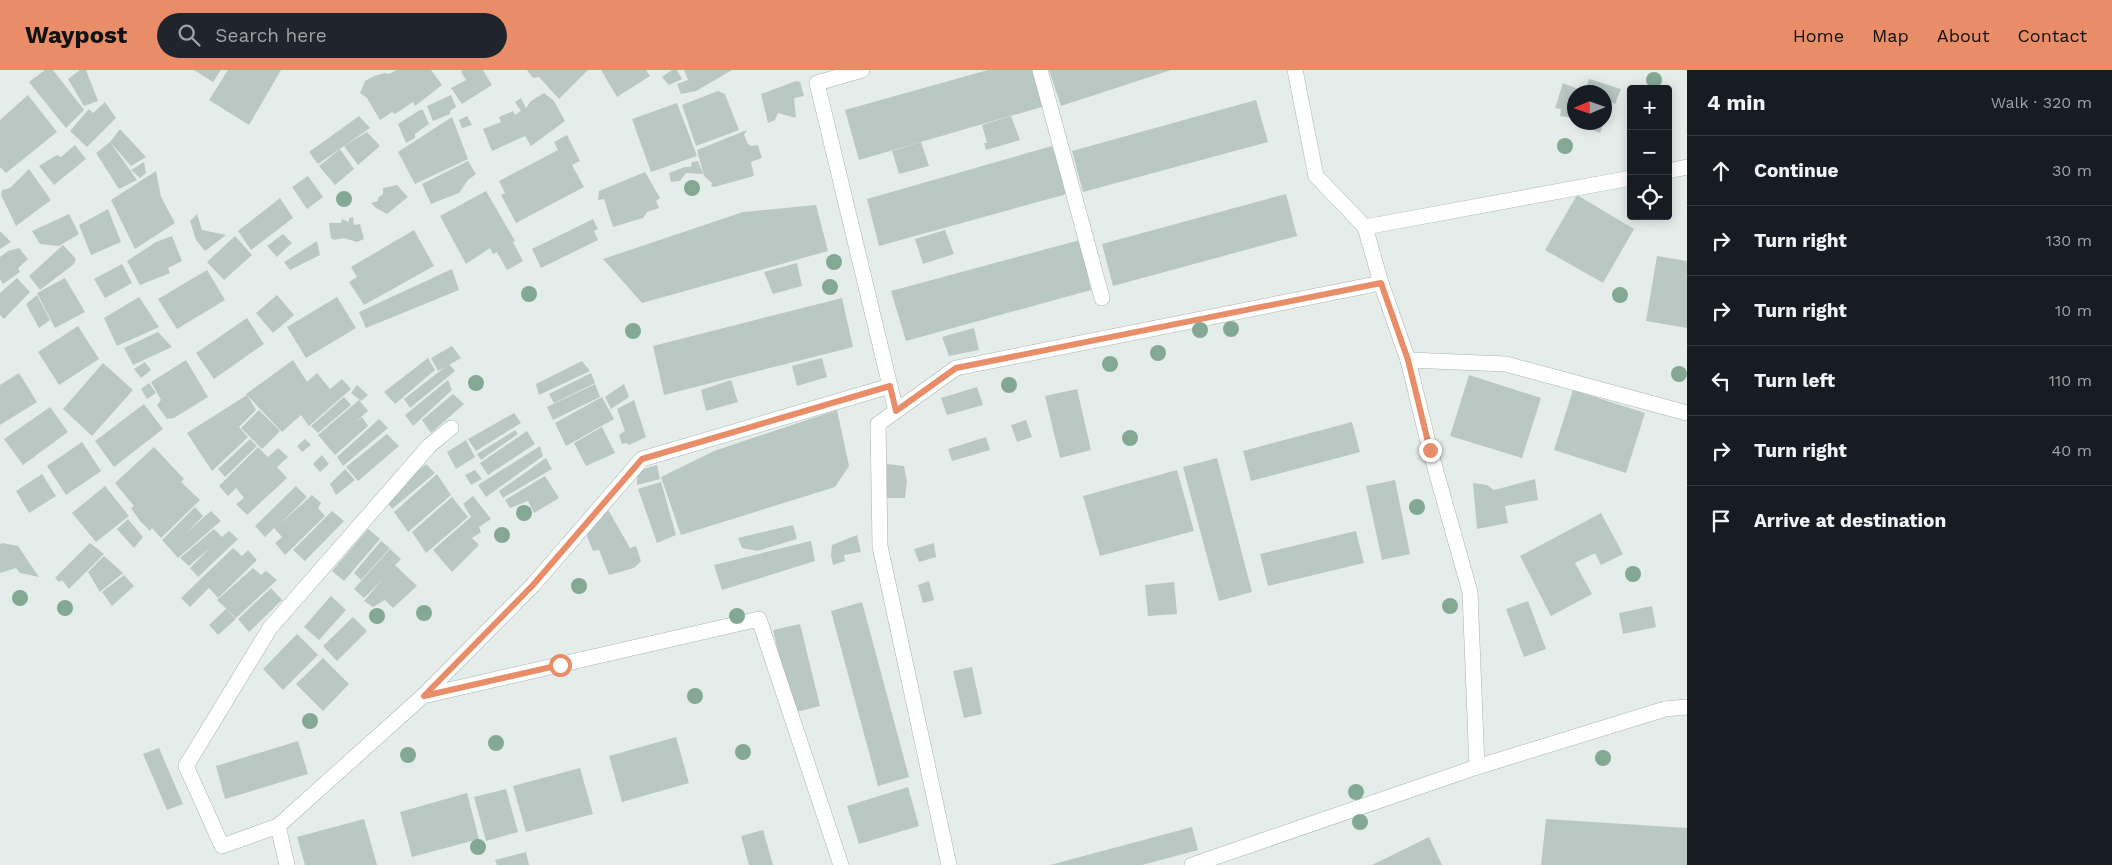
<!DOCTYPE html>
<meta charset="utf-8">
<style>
body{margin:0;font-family:"Work Sans",sans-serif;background:#20242c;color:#f1f3f6}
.controls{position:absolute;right:15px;top:15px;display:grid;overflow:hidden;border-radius:5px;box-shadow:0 2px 12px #0003}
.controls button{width:45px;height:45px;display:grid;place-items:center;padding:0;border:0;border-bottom:1px solid #363941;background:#171b24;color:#f1f3f6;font:25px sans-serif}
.compass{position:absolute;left:1567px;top:15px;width:45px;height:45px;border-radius:50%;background:#171b24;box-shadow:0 2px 12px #0003;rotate:268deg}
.stop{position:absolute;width:15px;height:15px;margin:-11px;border:4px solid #e88d68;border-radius:50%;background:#fff}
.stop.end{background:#e88d68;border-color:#fff;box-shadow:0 1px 5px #0008}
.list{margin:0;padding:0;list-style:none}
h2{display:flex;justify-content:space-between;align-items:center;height:65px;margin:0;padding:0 20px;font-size:21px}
h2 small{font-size:16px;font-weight:400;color:#9ea1a6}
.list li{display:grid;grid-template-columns:32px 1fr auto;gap:15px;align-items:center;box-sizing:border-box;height:70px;padding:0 20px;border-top:1px solid #363941}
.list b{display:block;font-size:19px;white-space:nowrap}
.list em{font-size:16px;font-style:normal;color:#9ea1a6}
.icon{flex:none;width:28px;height:28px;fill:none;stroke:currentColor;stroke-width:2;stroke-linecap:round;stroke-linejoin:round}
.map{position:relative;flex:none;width:1687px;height:795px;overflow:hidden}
header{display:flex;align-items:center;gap:30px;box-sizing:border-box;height:70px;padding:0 25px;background:#e88d68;color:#111}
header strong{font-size:24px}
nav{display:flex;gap:28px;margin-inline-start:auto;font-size:18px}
.search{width:350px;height:45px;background:#20242c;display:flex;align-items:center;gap:12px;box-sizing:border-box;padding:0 18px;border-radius:28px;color:#9ea1a6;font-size:19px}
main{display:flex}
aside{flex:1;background:#171b24}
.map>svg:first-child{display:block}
.building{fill:#bac8c3}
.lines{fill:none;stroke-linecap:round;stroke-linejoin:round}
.minor-casing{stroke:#a8b5b1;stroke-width:16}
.minor{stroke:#fff;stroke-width:15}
.tree{fill:#83a994}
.route{stroke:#e88d68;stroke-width:6}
</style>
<header>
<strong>Waypost</strong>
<div class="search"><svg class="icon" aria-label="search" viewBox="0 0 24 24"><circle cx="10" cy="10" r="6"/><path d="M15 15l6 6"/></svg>Search here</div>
<nav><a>Home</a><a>Map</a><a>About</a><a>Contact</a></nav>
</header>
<main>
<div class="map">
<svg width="1687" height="795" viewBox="0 0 1687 795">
<rect width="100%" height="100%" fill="#e5edea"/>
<g class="building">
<polygon points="45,0 53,0 84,40 66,58 29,12"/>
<polygon points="80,0 86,0 98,31 84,36 68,9"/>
<polygon points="194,0 221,0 213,12"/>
<polygon points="228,0 281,0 249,55 209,30"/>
<polygon points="397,0 431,0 442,15 415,36 413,32 395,44 392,42 380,50 367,28 360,23 365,11 374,6 385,3 389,4"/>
<polygon points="463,0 483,0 492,15 462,34 451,18 466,10 461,2"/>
<polygon points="527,0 588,0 559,29 539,7 533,8"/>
<polygon points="601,0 646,0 650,6 617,27"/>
<polygon points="672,0 677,0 682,9 669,15 662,7"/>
<polygon points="684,0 732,0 696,21 681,24 677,14 688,10"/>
<polygon points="988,0 1035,0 1045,36 859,90 845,40"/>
<polygon points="1049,0 1171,0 1061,36"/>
<polygon points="1589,9 1621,19 1615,34 1604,29 1604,22 1585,22"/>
<polygon points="796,11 800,12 804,26 794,28 796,48 778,43 775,50 768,53 761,24"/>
<polygon points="1563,13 1583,21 1574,22 1574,48 1560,46 1561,39 1555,38"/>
<polygon points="718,21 725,24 739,60 696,76 682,35"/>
<polygon points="544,23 554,31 565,51 531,76 525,66 492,81 483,59 501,52 499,47 513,41 515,45 521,41 515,32 521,28 526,38 531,31"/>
<polygon points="28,25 57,62 6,103 0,97 0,50"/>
<polygon points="451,25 456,37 450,41 450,44 433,51 427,36"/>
<polygon points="1256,30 1268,72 1083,122 1072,81"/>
<polygon points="105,32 116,48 87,77 70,61 89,39 93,43"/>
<polygon points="677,33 697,86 651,102 632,49"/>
<polygon points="420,40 423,40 429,54 415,64 415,68 406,73 398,54"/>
<polygon points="359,46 370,58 318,94 309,82"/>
<polygon points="467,46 472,55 462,58 459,50"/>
<polygon points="1011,46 1020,70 986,80 984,73 987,73 982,55"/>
<polygon points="452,47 468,89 415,114 398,82"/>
<polygon points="1585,52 1604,52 1600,63 1584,56"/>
<polygon points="120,59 146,87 131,96 110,72 137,110 119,119 96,83 110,72"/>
<polygon points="747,60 744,65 748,74 751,76 758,75 762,88 751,92 754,106 714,117 711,116 712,113 704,106 697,80"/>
<polygon points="367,62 380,76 358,95 344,76"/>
<polygon points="567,65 580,91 572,95 584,117 516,153 501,125 505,123 499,111 558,80 554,72"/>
<polygon points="921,72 929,96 899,104 892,81"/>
<polygon points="75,75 86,89 54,115 39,96 57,85 61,87"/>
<polygon points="1052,76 1067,124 879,176 867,129"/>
<polygon points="340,79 354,99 335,115 319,96"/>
<polygon points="468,91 476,104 468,110 459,123 431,134 422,114"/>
<polygon points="698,91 703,104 686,103 680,111 671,112 669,103 685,97 691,97 692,92"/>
<polygon points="144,92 146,103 140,108 131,100"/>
<polygon points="29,99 51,130 16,156 1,125 2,120 10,118"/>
<polygon points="156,101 161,127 175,153 135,179 111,130"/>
<polygon points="645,102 660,128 656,131 659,138 647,142 643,148 613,157 604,129 598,130 599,121"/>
<polygon points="308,106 323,127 307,139 292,117"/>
<polygon points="397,115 408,127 387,144 376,138 371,133 378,131 378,128 383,124 383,118"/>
<polygon points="486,121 515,171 513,172 523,191 507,200 497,182 493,184 490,178 466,194 440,146"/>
<polygon points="1286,124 1297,166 1113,216 1102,174"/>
<polygon points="1577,125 1634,159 1603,213 1545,180"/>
<polygon points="280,128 293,148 251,180 238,161"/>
<polygon points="816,135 828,181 642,233 603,189 743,142"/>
<polygon points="108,139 121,172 91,185 79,155"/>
<polygon points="69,144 79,164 59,176 40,174 32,161"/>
<polygon points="197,144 202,160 226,165 205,181 196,170 190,151"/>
<polygon points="353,147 354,155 360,154 364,169 357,172 344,168 334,170 331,168 329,153 341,153 342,149 349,152 349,148"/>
<polygon points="593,149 598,159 594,161 598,170 541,198 532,179"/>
<polygon points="414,160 434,196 364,235 349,212 357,207 351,197"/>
<polygon points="945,160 954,184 923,194 915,169"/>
<polygon points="0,161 11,172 0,179"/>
<polygon points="283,164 292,173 277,187 267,176"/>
<polygon points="172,166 182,191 168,198 170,203 140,215 127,191 156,172"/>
<polygon points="235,166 252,185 224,210 207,192"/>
<polygon points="1080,170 1091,220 906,271 891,221"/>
<polygon points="317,171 320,185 290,200 284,192"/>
<polygon points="63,175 76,189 74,194 40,220 29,206"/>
<polygon points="19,178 28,189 18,198 20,202 3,214 0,209 0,187 8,181"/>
<polygon points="1657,186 1687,191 1687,258 1646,251"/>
<polygon points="797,193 802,216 773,224 764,202"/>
<polygon points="122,194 132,213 105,228 94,209"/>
<polygon points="452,199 459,220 366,258 359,242"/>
<polygon points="207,200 225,230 177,259 158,229"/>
<polygon points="17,208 30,222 4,249 0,245 0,223"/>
<polygon points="65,208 85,242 55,258 37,223"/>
<polygon points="37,225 50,250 39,258 26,234"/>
<polygon points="277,225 294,245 273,263 256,243"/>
<polygon points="139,227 159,257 117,276 104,248"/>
<polygon points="337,227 356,258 306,288 287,257"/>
<polygon points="842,228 853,277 664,325 653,276"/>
<polygon points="247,248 264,274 214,309 196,283"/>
<polygon points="78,256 99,289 59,315 38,282"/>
<polygon points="974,258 979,280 949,286 942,267"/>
<polygon points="158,262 172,277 133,295 124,278"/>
<polygon points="452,276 461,288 438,301 431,288"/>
<polygon points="428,288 435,300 395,334 384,322"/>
<polygon points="822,288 827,307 797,316 792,296"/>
<polygon points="186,290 208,327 174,348 167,349 157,335 161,330 151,312"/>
<polygon points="293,290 307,312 317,303 330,319 342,309 351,319 309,356 301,345 282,362 246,324"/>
<polygon points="582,291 590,301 539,325 536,314"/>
<polygon points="145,292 151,300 141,308 134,299"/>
<polygon points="103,293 133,320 92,366 63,339"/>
<polygon points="449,294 455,301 410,338 404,329"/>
<polygon points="19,303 37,332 0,355 0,315"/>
<polygon points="591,303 595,313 554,333 549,324"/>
<polygon points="1469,305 1541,328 1522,388 1450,366"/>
<polygon points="448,310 452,320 413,356 405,345"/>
<polygon points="731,310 738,332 706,341 701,320"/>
<polygon points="149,313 156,323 147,329 141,319"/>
<polygon points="595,314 600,327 553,350 547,337"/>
<polygon points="624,314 629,327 611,339 605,327"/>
<polygon points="357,315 368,325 361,331 351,323"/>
<polygon points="977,317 983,335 947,345 941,328"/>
<polygon points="1077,319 1091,380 1060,388 1045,326"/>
<polygon points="1573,320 1645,343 1626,403 1554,380"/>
<polygon points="453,324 464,334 431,363 422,350"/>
<polygon points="247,325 256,340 239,357 248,367 212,401 187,363"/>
<polygon points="344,327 351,335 318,363 311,356"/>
<polygon points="602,327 614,349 566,376 555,353"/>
<polygon points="359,330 368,341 355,352 362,347 368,356 335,385 318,365"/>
<polygon points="634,330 646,367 629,375 627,373 622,374 619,365 625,361 617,339"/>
<polygon points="144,334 163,359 114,397 95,371"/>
<polygon points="50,337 68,362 23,395 4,369"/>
<polygon points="259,340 280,361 262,379 241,358"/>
<polygon points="837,340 849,396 835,417 681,465 661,407 714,381"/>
<polygon points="514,343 521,353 476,381 468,369"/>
<polygon points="379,349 388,358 343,396 337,387"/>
<polygon points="1026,350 1032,367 1017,372 1011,355"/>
<polygon points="1352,352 1360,382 1251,411 1243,381"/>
<polygon points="602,357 615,383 586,396 574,373"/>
<polygon points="515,360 518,364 481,390 477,384"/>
<polygon points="527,361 535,374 488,405 480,393"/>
<polygon points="387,364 399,376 358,411 346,397"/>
<polygon points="986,367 990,380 952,391 948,379"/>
<polygon points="250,369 257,376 225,407 218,399"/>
<polygon points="305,369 311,375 302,382 297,376"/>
<polygon points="466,370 475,387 456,399 447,382"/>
<polygon points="82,372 101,401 66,425 47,396"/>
<polygon points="540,376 543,386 486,427 478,415"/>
<polygon points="154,377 184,409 181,412 200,430 161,468 152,458 150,461 140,451 131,438 134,436 115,413"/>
<polygon points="258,377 268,387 278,378 288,387 277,397 287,408 247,445 236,434 244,428 236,418 228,426 219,416"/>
<polygon points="322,385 329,394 320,402 313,394"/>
<polygon points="546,388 552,399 503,428 499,421"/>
<polygon points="1217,388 1252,522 1219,531 1183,397"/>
<polygon points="426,394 435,403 392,439 385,429"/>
<polygon points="887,394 904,396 907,412 905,428 886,428"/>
<polygon points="657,395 660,409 637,415 637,401"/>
<polygon points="345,399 355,410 336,425 330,414"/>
<polygon points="475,400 482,409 471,415 465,405"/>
<polygon points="1177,400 1194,461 1100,486 1083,426"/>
<polygon points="42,404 56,426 29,443 16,421"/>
<polygon points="437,404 451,425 408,462 394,442"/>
<polygon points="545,406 559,428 534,443 528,431 510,438 505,430"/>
<polygon points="1535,409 1538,430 1505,436 1508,453 1477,459 1473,413 1487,415 1494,420"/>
<polygon points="1395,410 1410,484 1382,490 1366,416"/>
<polygon points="661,412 676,465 657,473 638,419"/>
<polygon points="105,416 129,446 96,472 72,443"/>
<polygon points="296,416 307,427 280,454 312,425 321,433 318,438 325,446 285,485 275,473 282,467 274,458 265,467 255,456"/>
<polygon points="473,426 491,449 479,457 481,462 472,468 479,475 452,502 433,480 471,447 463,434"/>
<polygon points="452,427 468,447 426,483 412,462"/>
<polygon points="606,436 630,478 636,476 641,491 634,498 609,505 599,480 593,481 587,466 589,456"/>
<polygon points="195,437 203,446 185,464 211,441 221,451 178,488 162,470"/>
<polygon points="332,441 344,451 305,491 293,480"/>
<polygon points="1601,443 1623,484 1601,495 1595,483 1575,493 1592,524 1551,546 1520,486"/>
<polygon points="128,449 143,467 134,478 117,459"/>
<polygon points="793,455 797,469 757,481 742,478 738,468"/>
<polygon points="214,459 222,467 229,461 238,469 198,507 190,498 211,477 189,496 180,488"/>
<polygon points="368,459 380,469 344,511 332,501"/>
<polygon points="1356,461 1364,493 1268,516 1260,484"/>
<polygon points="857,465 861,482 844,485 845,491 833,495 831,485 832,475"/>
<polygon points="381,471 390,478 361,510 354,503"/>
<polygon points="811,471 815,491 722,520 714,495"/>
<polygon points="2,473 18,476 39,507 20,503 16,498 0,503 0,475"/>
<polygon points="90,473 104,484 69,519 62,510 59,512 55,508"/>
<polygon points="934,473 936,487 919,492 914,479"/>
<polygon points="233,478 242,486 248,480 257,490 218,528 209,518 190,537 181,528"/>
<polygon points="390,479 401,489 395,495 417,516 393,538 385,530 373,537 364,531 382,510 364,528 354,519"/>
<polygon points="104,486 123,503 100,522 88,502"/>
<polygon points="253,498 261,505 266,501 277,510 236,548 217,530"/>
<polygon points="124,505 134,516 112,536 102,522"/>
<polygon points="929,511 934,530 923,533 918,515"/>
<polygon points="1174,512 1177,544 1148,546 1145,515"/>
<polygon points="271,518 282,530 249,562 238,549"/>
<polygon points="331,526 346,540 319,570 304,557"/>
<polygon points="1528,531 1546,579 1524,587 1506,539"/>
<polygon points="862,532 909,707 878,716 831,541"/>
<polygon points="1652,536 1656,557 1623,564 1619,543"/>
<polygon points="226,539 236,549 218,565 209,555"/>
<polygon points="353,547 367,561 337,591 323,576"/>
<polygon points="800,554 820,636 793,643 773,560"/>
<polygon points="297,564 318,585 283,620 263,599"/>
<polygon points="323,588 349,614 323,641 296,614"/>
<polygon points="972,597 982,644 964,648 953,601"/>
<polygon points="676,667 689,713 622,732 609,686"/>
<polygon points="298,671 308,704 225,729 216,696"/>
<polygon points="159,678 183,734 167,740 143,684"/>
<polygon points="580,698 593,744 526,762 513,716"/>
<polygon points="908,717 919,756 859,774 847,736"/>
<polygon points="506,719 518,762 486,771 474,727"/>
<polygon points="467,723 479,769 412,787 400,742"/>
<polygon points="364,749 377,795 305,795 297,767"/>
<polygon points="1546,749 1687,758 1687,795 1541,795"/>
<polygon points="1192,757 1198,780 1142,795 1050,795"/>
<polygon points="763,760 773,795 749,795 741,766"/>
<polygon points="1429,767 1442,795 1372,795"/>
<polygon points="526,782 529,795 497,795 495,790"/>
</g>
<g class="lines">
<g class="minor-casing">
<g id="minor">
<polyline points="862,0 817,13 896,341"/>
<polyline points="1040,0 1102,228"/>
<polyline points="1668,101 1687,97"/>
<polyline points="1365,157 1631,108"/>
<polyline points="1408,290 1506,294 1687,343"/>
<polyline points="423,626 533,515 642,389 890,316"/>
<polyline points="1477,697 1665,639 1687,637"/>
<polyline points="278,756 222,776 186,696 270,558 430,375 451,358"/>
<polyline points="287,795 278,756 423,626 759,549 841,795"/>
<polyline points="949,795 880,476 878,354 956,298 1381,213"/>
<polyline points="1192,795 1477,697 1470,522 1430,380 1408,290 1381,213 1365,157 1316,106 1295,0"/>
</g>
</g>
<use href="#minor" class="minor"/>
</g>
<g class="tree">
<circle cx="1654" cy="10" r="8"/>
<circle cx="1565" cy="76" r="8"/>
<circle cx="692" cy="118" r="8"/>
<circle cx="344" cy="129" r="8"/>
<circle cx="834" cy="192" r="8"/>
<circle cx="830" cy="217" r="8"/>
<circle cx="529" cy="224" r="8"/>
<circle cx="1620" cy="225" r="8"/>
<circle cx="1231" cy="259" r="8"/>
<circle cx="1200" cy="260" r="8"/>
<circle cx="633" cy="261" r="8"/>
<circle cx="1158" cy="283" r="8"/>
<circle cx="1110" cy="294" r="8"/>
<circle cx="1679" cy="304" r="8"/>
<circle cx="476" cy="313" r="8"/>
<circle cx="1009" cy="315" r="8"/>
<circle cx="1130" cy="368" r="8"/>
<circle cx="1417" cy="437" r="8"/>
<circle cx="524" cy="443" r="8"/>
<circle cx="502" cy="465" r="8"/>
<circle cx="1633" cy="504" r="8"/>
<circle cx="579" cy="516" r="8"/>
<circle cx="20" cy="528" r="8"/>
<circle cx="1450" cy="536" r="8"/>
<circle cx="65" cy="538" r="8"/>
<circle cx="424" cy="543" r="8"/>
<circle cx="377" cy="546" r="8"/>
<circle cx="737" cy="546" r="8"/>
<circle cx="695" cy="626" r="8"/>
<circle cx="310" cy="651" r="8"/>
<circle cx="496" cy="673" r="8"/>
<circle cx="743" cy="682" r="8"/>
<circle cx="408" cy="685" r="8"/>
<circle cx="1603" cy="688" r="8"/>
<circle cx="1356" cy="722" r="8"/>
<circle cx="1360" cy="752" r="8"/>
<circle cx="478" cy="777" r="8"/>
</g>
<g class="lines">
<polyline class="route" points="560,595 424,626 533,515 642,389 890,316 896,341 956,298 1381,213 1408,290 1430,380"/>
</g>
</svg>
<div class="controls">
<button>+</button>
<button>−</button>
<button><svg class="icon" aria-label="locate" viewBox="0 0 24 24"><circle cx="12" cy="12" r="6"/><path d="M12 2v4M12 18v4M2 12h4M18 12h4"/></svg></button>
</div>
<svg class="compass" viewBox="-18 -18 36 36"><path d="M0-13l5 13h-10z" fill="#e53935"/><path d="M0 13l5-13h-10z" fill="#9ea1a6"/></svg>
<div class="stop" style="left:560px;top:595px"></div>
<div class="stop end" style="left:1430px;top:380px"></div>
</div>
<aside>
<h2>4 min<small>Walk · 320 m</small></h2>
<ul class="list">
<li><svg class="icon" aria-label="ahead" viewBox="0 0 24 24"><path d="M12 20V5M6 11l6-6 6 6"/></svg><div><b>Continue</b></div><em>30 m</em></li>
<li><svg class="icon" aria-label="right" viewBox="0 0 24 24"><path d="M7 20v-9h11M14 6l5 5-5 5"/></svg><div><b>Turn right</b></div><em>130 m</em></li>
<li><svg class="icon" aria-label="right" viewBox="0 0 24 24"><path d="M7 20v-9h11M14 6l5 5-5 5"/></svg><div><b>Turn right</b></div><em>10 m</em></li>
<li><svg class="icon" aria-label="left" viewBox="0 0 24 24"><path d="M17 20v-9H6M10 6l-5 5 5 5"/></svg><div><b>Turn left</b></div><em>110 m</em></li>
<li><svg class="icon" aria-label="right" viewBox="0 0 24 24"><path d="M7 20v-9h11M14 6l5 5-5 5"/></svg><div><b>Turn right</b></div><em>40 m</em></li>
<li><svg class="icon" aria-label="arrive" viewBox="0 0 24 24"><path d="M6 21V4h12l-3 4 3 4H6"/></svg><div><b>Arrive at destination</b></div></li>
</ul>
</aside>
</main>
